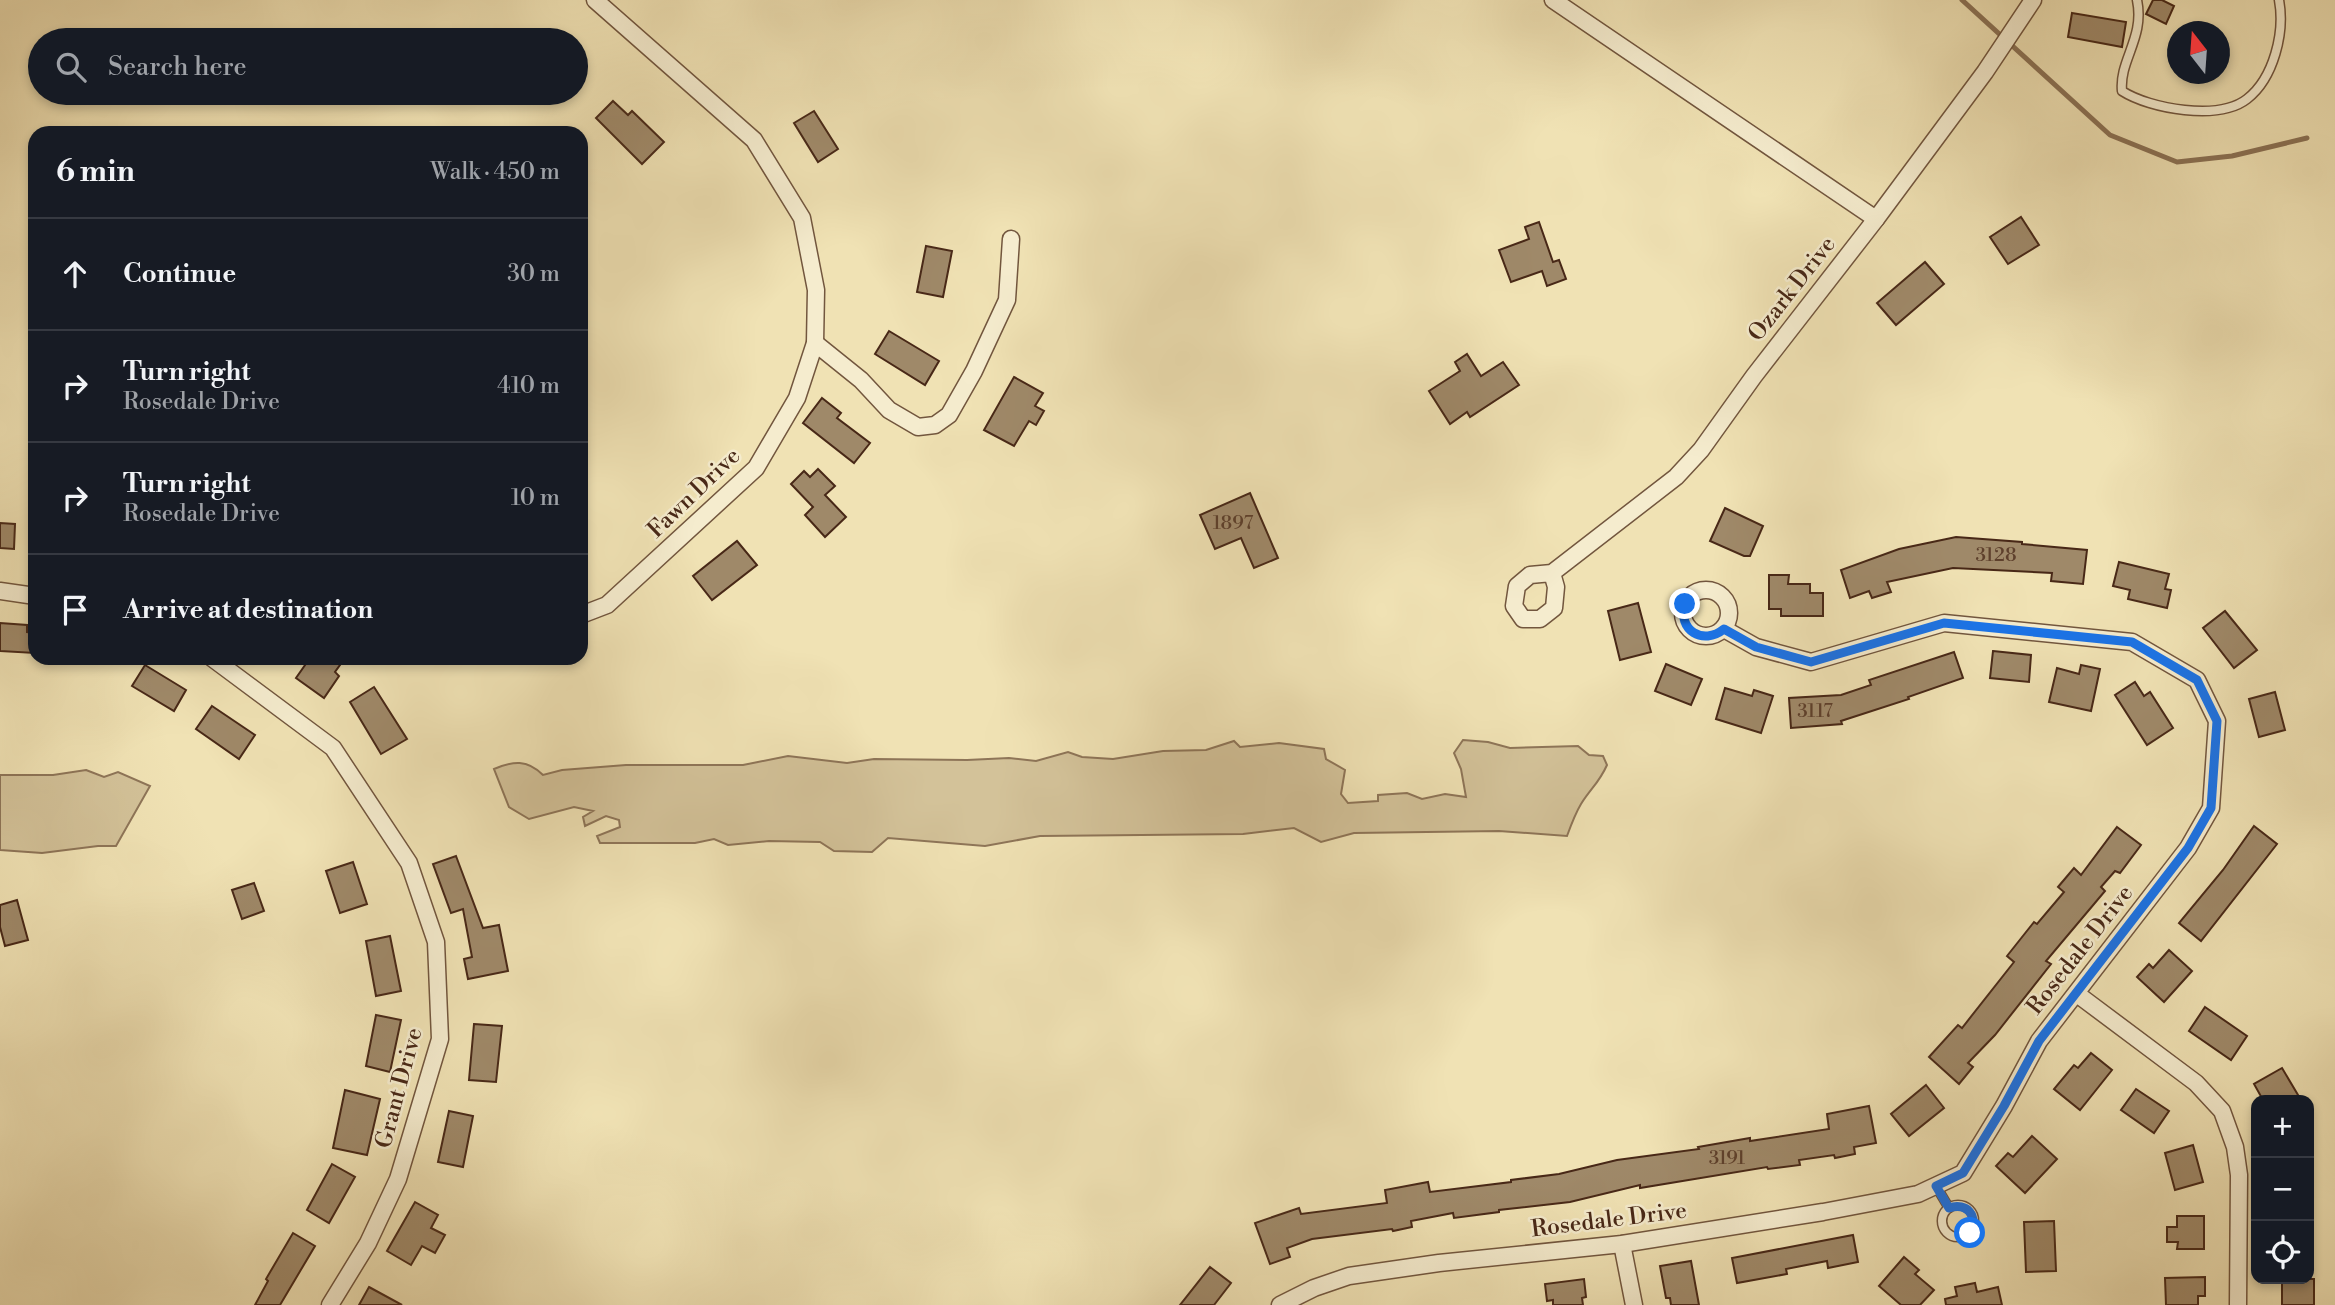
<!DOCTYPE html>
<meta charset="utf-8">
<style>
body{margin:0;font-family:"Libre Bodoni",serif;background:#20242c;color:#f1f3f6}
.controls{position:absolute;right:21px;bottom:21px;display:grid;overflow:hidden;border-radius:14px;box-shadow:0 4px 10px #0003}
.controls button{width:63px;height:63px;display:grid;place-items:center;padding:0;border:0;border-bottom:2px solid #363941;background:#171b24;color:#f1f3f6;font:35px sans-serif}
.compass{position:absolute;left:2167px;top:21px;width:63px;height:63px;border-radius:50%;background:#171b24;box-shadow:0 4px 10px #0003;rotate:343deg}
.stop{position:absolute;width:21px;height:21px;margin:-16px;border:5px solid #1a73e8;border-radius:50%;background:#fff}
.stop.end{background:#1a73e8;border-color:#fff;box-shadow:0 2px 7px #0008}
.list{margin:0;padding:0;list-style:none}
h2{display:flex;justify-content:space-between;align-items:center;height:91px;margin:0;padding:0 28px;font-size:30px}
h2 small{font-size:23px;font-weight:400;color:#9ea1a6}
.list li{display:grid;grid-template-columns:46px 1fr auto;gap:21px;align-items:center;box-sizing:border-box;height:112px;padding:0 28px;border-top:2px solid #363941}
.list b{display:block;font-size:26px;white-space:nowrap}
.list p{margin:0;font-size:23px;white-space:nowrap;color:#9ea1a6}
.list em{font-size:23px;font-style:normal;color:#9ea1a6}
.icon{flex:none;width:38px;height:38px;fill:none;stroke:currentColor;stroke-width:2;stroke-linecap:round;stroke-linejoin:round}
.map{position:relative;flex:none;width:2335px;height:1305px;overflow:hidden}
.search{position:absolute;background:#171b24;box-shadow:0 4px 10px #0003;left:28px;top:28px;width:560px;height:77px;display:flex;align-items:center;gap:18px;box-sizing:border-box;padding:0 24px;border-radius:38px;color:#9ea1a6;font-size:26px}
.panel{position:absolute;background:#171b24;box-shadow:0 4px 10px #0003;left:28px;top:126px;width:560px;height:539px;border-radius:21px}
.map>svg:first-child{display:block}
.green{fill:#d3c299;stroke:#8e7558;stroke-width:2}
.lines{fill:none;stroke-linecap:round;stroke-linejoin:round}
.stream{stroke:#8b7255;stroke-width:5}
.building{fill:#9f8969;stroke:#482817;stroke-width:2}
.lane-casing{stroke:#72563e;stroke-width:11}
.street-casing{stroke:#72563e;stroke-width:19}
.lane{stroke:#f5ecce;stroke-width:8}
.street{stroke:#f5ecce;stroke-width:16}
.route{stroke:#1a73e8;stroke-width:9}
.labels{text-anchor:middle;dominant-baseline:central;stroke-width:5;stroke-linejoin:round;paint-order:stroke}
.number-label{font-size:19px;fill:#5e402c}
.street-label{font-size:23px;fill:#482817;stroke:#f5ecce}
</style>
<div class="map">
<svg width="2335" height="1305" viewBox="0 0 2335 1305">
<rect width="100%" height="100%" fill="#f0e2b4"/>
<filter id="stains"><feTurbulence type="fractalNoise" baseFrequency=".00286" numOctaves="4"/><feColorMatrix values="0 0 0 0 .2 0 0 0 0 .09 0 0 0 0 .02 0 0 0 .5 -.17"/></filter>
<radialGradient id="worn" r=".72"><stop offset=".6" stop-color="#630" stop-opacity="0"/><stop offset="1" stop-color="#630" stop-opacity=".3"/></radialGradient>
<g class="green">
<path d="M1463,740L1488,742L1510,748L1578,746L1589,755L1603,756L1607,765C1599,783 1591,788 1581,804C1575,814 1571,825 1567,836L1499,831L1354,833L1321,842L1294,828L1243,834L1040,836L985,846L888,838L872,852L834,851L820,842L769,841L728,845L714,839L695,843H600L597,836L620,827L619,820L606,816L585,826L583,817L593,811L574,807L529,819L509,807L494,769C513,761 527,759 543,775L562,770L626,765H743L788,756L847,763L874,759L967,760L1009,758L1036,761L1068,752L1082,757L1113,759L1163,751L1206,750L1234,741L1240,747L1279,743L1324,749L1326,759L1345,770L1341,794L1348,803L1378,801V795L1407,793L1422,799L1445,794L1466,797L1461,769L1454,753Z"/>
<polygon points="86,770 104,777 118,772 150,786 116,846 98,846 42,853 0,850 0,775 53,775"/>
</g>
<g class="lines">
<polyline class="stream" points="1962,0 2110,135 2177,162 2232,156 2307,138"/>
</g>
<g class="building">
<polygon points="2153,0 2162,0 2174,6 2166,24 2146,14"/>
<polygon points="2072,13 2126,22 2122,47 2068,37"/>
<polygon points="613,101 628,115 632,111 664,142 642,164 596,118"/>
<polygon points="814,111 838,149 818,162 794,123"/>
<polygon points="2021,217 2039,245 2008,264 1990,237"/>
<polygon points="1539,222 1553,262 1559,260 1566,279 1547,286 1542,271 1511,282 1499,250 1529,239 1525,227"/>
<polygon points="926,246 952,251 943,297 917,292"/>
<polygon points="1925,262 1944,284 1896,325 1877,303"/>
<polygon points="889,331 939,361 925,385 875,354"/>
<polygon points="1467,354 1481,376 1503,362 1519,385 1470,417 1467,412 1450,424 1429,391 1460,371 1455,362"/>
<polygon points="1014,377 1043,393 1035,406 1044,411 1036,425 1029,421 1014,446 984,430"/>
<polygon points="822,398 841,413 837,418 870,443 854,463 803,423"/>
<polygon points="818,469 835,486 825,495 846,517 825,537 805,515 813,507 791,484 804,471 810,477"/>
<polygon points="1250,493 1278,558 1254,568 1241,538 1215,549 1200,515"/>
<polygon points="1725,508 1763,526 1750,556 1744,556 1710,541"/>
<polygon points="0,523 15,524 14,549 0,548"/>
<polygon points="1956,537 2022,542 2022,544 2087,550 2083,584 2051,581 2052,573 1953,568 1887,582 1891,592 1872,598 1869,591 1850,598 1841,570 1899,549"/>
<polygon points="737,541 757,565 712,600 693,576"/>
<polygon points="2119,562 2169,574 2165,589 2171,590 2167,608 2128,599 2130,590 2113,586"/>
<polygon points="1769,575 1789,575 1788,584 1810,584 1810,593 1823,593 1823,616 1781,616 1781,609 1769,609"/>
<polygon points="1638,603 1651,652 1620,660 1608,611"/>
<polygon points="2225,611 2257,650 2234,668 2203,628"/>
<polygon points="0,623 27,625 27,632 35,633 35,653 0,651"/>
<polygon points="1993,651 2031,655 2029,682 1990,678"/>
<polygon points="1954,652 1963,678 1908,697 1909,699 1841,721 1842,724 1791,728 1789,698 1841,695 1871,685 1869,680"/>
<polygon points="310,658 345,658 335,672 339,676 324,698 296,678"/>
<polygon points="1666,664 1702,679 1691,705 1655,691"/>
<polygon points="145,665 186,690 174,711 132,686"/>
<polygon points="2081,665 2100,669 2091,711 2049,702 2057,668 2079,674"/>
<polygon points="2135,682 2144,696 2150,692 2173,728 2147,745 2115,695"/>
<polygon points="374,687 407,739 381,754 350,702"/>
<polygon points="1725,688 1752,696 1754,690 1773,696 1761,733 1716,719"/>
<polygon points="2275,692 2285,730 2259,737 2249,699"/>
<polygon points="212,706 255,735 239,759 196,729"/>
<polygon points="2254,826 2277,844 2201,941 2179,923 2223,870"/>
<polygon points="2117,827 2141,845 2120,873 2115,871 2101,887 2105,891 2046,961 2051,964 1995,1035 1968,1063 1973,1067 1959,1084 1929,1057 1958,1025 1962,1028 2014,962 2007,956 2034,922 2037,924 2064,892 2058,887 2074,868 2081,875"/>
<polygon points="456,856 483,928 499,925 508,971 468,979 464,959 472,957 463,909 451,913 433,864"/>
<polygon points="353,862 367,904 340,913 326,871"/>
<polygon points="254,883 264,911 242,919 232,890"/>
<polygon points="17,900 28,940 5,946 0,927 0,905"/>
<polygon points="390,936 401,991 376,996 366,941"/>
<polygon points="2169,950 2192,971 2164,1002 2137,977 2149,964 2153,968"/>
<polygon points="2205,1007 2247,1036 2231,1060 2189,1031"/>
<polygon points="376,1015 401,1020 390,1072 366,1066"/>
<polygon points="474,1024 502,1026 496,1082 469,1080"/>
<polygon points="2091,1053 2112,1070 2080,1110 2054,1089 2074,1065 2078,1068"/>
<polygon points="2282,1068 2301,1100 2263,1100 2254,1084"/>
<polygon points="1926,1085 1944,1108 1909,1136 1891,1114"/>
<polygon points="2136,1089 2169,1111 2154,1133 2121,1110"/>
<polygon points="345,1090 380,1099 367,1155 333,1148"/>
<polygon points="1869,1106 1876,1143 1854,1147 1855,1154 1835,1158 1834,1155 1799,1160 1800,1165 1768,1169 1767,1167 1640,1188 1640,1185 1570,1202 1499,1210 1499,1212 1454,1218 1453,1213 1411,1221 1412,1227 1393,1231 1392,1229 1312,1239 1287,1248 1290,1257 1270,1264 1255,1223 1299,1208 1301,1214 1387,1203 1385,1190 1428,1182 1430,1192 1511,1182 1511,1180 1559,1174 1617,1160 1699,1149 1698,1147 1750,1138 1750,1141 1829,1129 1827,1114"/>
<polygon points="449,1111 473,1116 463,1167 438,1162"/>
<polygon points="2032,1136 2057,1159 2025,1193 1996,1166 2008,1153 2013,1157"/>
<polygon points="2193,1145 2203,1182 2175,1190 2165,1153"/>
<polygon points="332,1164 355,1177 329,1223 307,1210"/>
<polygon points="415,1202 438,1215 431,1228 445,1235 435,1253 422,1246 411,1265 387,1251"/>
<polygon points="2177,1216 2204,1216 2204,1249 2177,1249 2178,1242 2167,1242 2167,1227 2177,1227"/>
<polygon points="2054,1221 2056,1271 2026,1272 2024,1222"/>
<polygon points="293,1233 315,1246 280,1305 255,1305 268,1281 266,1279"/>
<polygon points="1853,1235 1858,1262 1828,1268 1827,1261 1786,1269 1787,1274 1737,1283 1732,1258"/>
<polygon points="1904,1257 1919,1270 1915,1274 1934,1290 1920,1305 1901,1305 1879,1286"/>
<polygon points="1691,1261 1699,1305 1671,1305 1670,1298 1666,1298 1660,1266"/>
<polygon points="1210,1267 1231,1283 1214,1305 1180,1305"/>
<polygon points="2205,1277 2205,1296 2198,1296 2198,1305 2166,1305 2165,1278"/>
<polygon points="1584,1279 1586,1297 1582,1298 1583,1305 1553,1305 1553,1300 1547,1301 1545,1284"/>
<rect x="2282" y="1279" width="32" height="26"/>
<polygon points="1975,1283 1977,1292 1998,1287 2002,1305 1946,1305 1945,1299 1957,1296 1955,1287"/>
<polygon points="369,1287 402,1305 359,1305"/>
</g>
<g class="lines">
<g class="lane-casing">
<g id="lane">
<path d="M2137,0C2145,38 2119,60 2122,91C2150,109 2219,121 2247,99C2274,78 2285,32 2279,0"/>
<polyline points="1936,1186 1949,1208"/>
<circle cx="1958" cy="1221" r="16"/>
</g>
</g>
<g class="street-casing">
<g id="street">
<polyline points="1553,0 1876,219"/>
<polyline points="815,343 861,380 889,410 918,427 935,425 949,415 974,371 1007,300 1011,239"/>
<polyline points="1552,573 1556,587 1554,608 1540,619 1523,619 1514,606 1517,586 1530,575 1552,573 1676,477 1701,450 1754,376 1876,219 1985,72 2033,0"/>
<circle cx="1706" cy="613" r="23"/>
<polyline points="0,591 35,596"/>
<polyline points="581,615 607,605 756,468 797,398 815,343 816,290 802,218 754,140 595,0"/>
<polyline points="212,658 333,748 409,863 436,942 440,1039 398,1179 368,1243 330,1305"/>
<polyline points="2077,994 2196,1083 2222,1111 2235,1147 2239,1175 2238,1305"/>
<polyline points="1622,1244 1634,1305"/>
<polyline points="1280,1305 1314,1288 1349,1276 1439,1263 1622,1244 1823,1212 1918,1194 1963,1173 2004,1106 2039,1041 2188,848 2211,808 2217,721 2197,680 2132,642 1944,623 1811,662 1756,647 1724,629"/>
</g>
</g>
<use href="#lane" class="lane"/>
<use href="#street" class="street"/>
</g>
<g class="lines">
<path class="route" d="M1685,604C1677,630 1703,646 1724,629L1756,647L1811,662L1944,623L2132,642L2197,680L2217,721L2211,808L2188,848L2039,1041L2004,1106L1963,1173L1936,1186L1949,1208C1967,1202 1979,1216 1970,1233"/>
</g>
<g class="labels">
<g class="number-label">
<text x="1233" y="523">1897</text>
<text x="1996" y="555">3128</text>
<text x="1815" y="711">3117</text>
<text x="1727" y="1158">3191</text>
</g>
<g class="street-label">
<text transform="translate(1792 289) rotate(-52)">Ozark Drive</text>
<text transform="translate(694 493) rotate(-44)">Fawn Drive</text>
<text transform="translate(2080 950) rotate(-52)">Rosedale Drive</text>
<text transform="translate(399 1088) rotate(-75)">Grant Drive</text>
<text transform="translate(1609 1220) rotate(-7)">Rosedale Drive</text>
</g>
</g>
<rect width="100%" height="100%" filter="url(#stains)"/>
<rect width="100%" height="100%" fill="url(#worn)"/>
</svg>
<div class="controls">
<button>+</button>
<button>−</button>
<button><svg class="icon" aria-label="locate" viewBox="0 0 24 24"><circle cx="12" cy="12" r="6"/><path d="M12 2v4M12 18v4M2 12h4M18 12h4"/></svg></button>
</div>
<svg class="compass" viewBox="-18 -18 36 36"><path d="M0-13l5 13h-10z" fill="#e53935"/><path d="M0 13l5-13h-10z" fill="#9ea1a6"/></svg>
<div class="stop" style="left:1970px;top:1233px"></div>
<div class="stop end" style="left:1685px;top:604px"></div>
<div class="search"><svg class="icon" aria-label="search" viewBox="0 0 24 24"><circle cx="10" cy="10" r="6"/><path d="M15 15l6 6"/></svg>Search here</div>
<section class="panel">
<h2>6 min<small>Walk · 450 m</small></h2>
<ul class="list">
<li><svg class="icon" aria-label="ahead" viewBox="0 0 24 24"><path d="M12 20V5M6 11l6-6 6 6"/></svg><div><b>Continue</b></div><em>30 m</em></li>
<li><svg class="icon" aria-label="right" viewBox="0 0 24 24"><path d="M7 20v-9h11M14 6l5 5-5 5"/></svg><div><b>Turn right</b><p>Rosedale Drive</p></div><em>410 m</em></li>
<li><svg class="icon" aria-label="right" viewBox="0 0 24 24"><path d="M7 20v-9h11M14 6l5 5-5 5"/></svg><div><b>Turn right</b><p>Rosedale Drive</p></div><em>10 m</em></li>
<li><svg class="icon" aria-label="arrive" viewBox="0 0 24 24"><path d="M6 21V4h12l-3 4 3 4H6"/></svg><div><b>Arrive at destination</b></div></li>
</ul>
</section>
</div>
